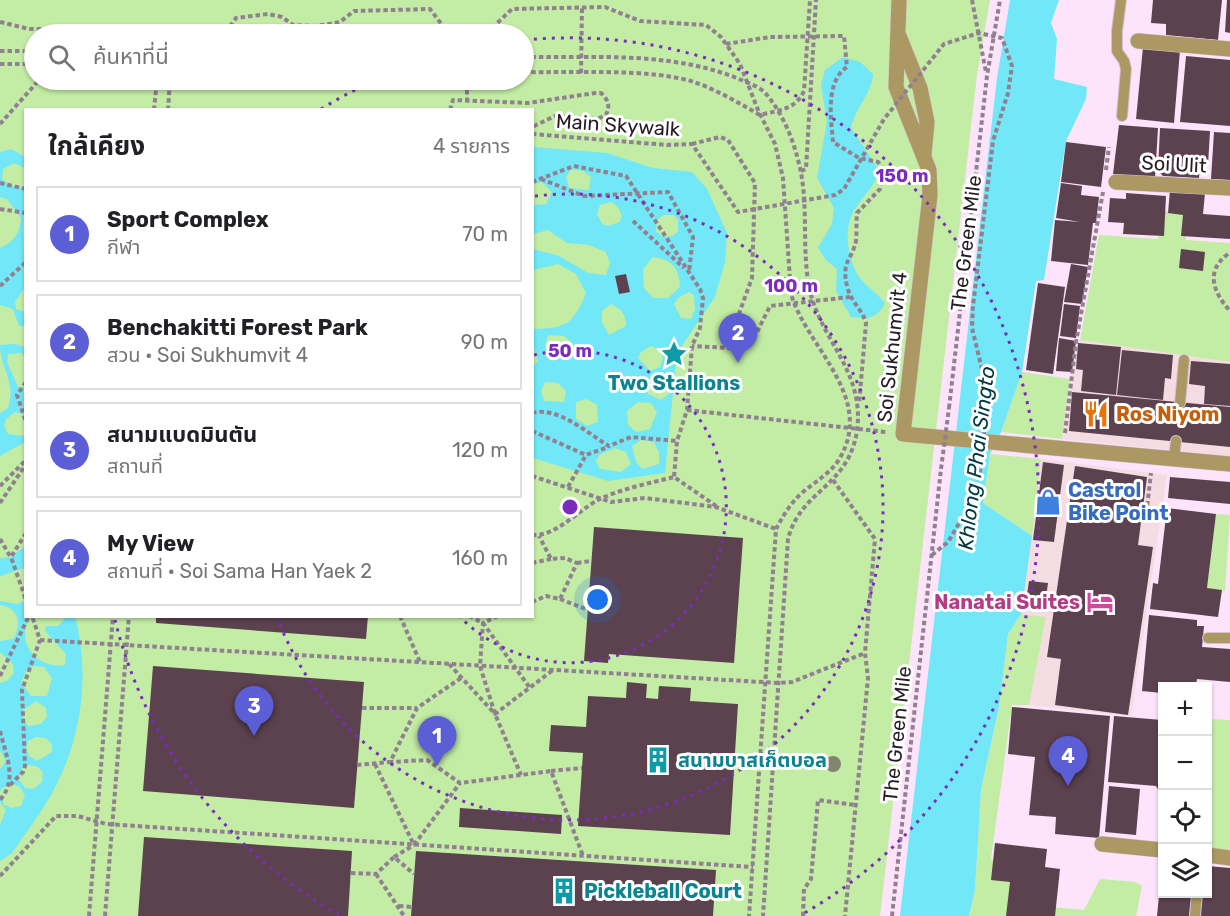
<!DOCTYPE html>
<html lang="th">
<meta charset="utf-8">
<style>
body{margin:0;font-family:Rubik,"Noto Sans Thai",sans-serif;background:#f6f6f6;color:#202124}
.controls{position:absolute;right:18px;bottom:18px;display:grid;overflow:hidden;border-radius:0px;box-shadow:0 2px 4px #0004}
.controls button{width:54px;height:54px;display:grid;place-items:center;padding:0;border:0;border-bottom:2px solid #e0e0e0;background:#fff;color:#202124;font:30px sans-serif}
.you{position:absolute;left:598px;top:600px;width:21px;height:21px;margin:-15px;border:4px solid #fff;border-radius:50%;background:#1a73e8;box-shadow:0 0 0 9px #1a73e833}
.badge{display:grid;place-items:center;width:39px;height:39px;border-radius:50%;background:#5c5ed6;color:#fff;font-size:20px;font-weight:700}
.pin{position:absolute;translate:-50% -50px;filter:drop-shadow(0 2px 3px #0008)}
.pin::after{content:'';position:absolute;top:32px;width:21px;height:18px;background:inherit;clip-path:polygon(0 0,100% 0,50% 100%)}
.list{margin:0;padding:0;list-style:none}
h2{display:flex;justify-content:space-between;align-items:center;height:78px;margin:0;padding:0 24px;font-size:26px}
h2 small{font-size:20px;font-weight:400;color:#757577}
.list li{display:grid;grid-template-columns:39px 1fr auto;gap:18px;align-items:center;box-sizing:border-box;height:96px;margin:0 12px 12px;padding:0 12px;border:2px solid #e0e0e0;border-radius:0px}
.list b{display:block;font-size:22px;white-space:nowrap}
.list p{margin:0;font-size:20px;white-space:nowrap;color:#757577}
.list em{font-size:20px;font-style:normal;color:#757577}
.icon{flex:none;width:33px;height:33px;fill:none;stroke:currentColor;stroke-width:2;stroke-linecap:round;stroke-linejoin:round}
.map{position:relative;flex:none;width:1230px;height:916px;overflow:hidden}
.search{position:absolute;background:#fff;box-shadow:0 2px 4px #0004;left:24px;top:24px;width:510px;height:66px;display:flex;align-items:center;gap:15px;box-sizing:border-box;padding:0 21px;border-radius:33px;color:#757577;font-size:22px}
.panel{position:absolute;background:#fff;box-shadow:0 2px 4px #0004;left:24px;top:108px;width:510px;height:510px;border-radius:0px}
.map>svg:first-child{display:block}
.commercial{fill:#f5dbe2}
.green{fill:#c3eca4;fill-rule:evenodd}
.water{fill:#71e7f7;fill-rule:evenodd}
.building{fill:#5c424f}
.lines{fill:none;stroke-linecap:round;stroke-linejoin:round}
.lane-casing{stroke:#d6c0d4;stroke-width:12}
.street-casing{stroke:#d6c0d4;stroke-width:16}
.path{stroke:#918090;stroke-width:4;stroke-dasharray:4.5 3;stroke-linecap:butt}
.lane{stroke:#ab9862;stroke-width:10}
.street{stroke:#ab9862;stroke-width:15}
.path-bridge{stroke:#918090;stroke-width:4;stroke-dasharray:4.5 3;stroke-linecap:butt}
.tree{fill:#818471}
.ring{fill:none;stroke:#7b2cbf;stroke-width:3;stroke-dasharray:3 6}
.labels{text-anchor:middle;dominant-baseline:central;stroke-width:6;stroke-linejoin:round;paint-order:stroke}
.street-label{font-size:20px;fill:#251c24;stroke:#fff}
.culture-label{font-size:20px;font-weight:bold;fill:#0d838f;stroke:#fff;text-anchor:start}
.food-label{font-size:20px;font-weight:bold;fill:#c56008;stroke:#fff;text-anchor:start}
.shop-label{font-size:20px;font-weight:bold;fill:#366cbe;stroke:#fff;text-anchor:start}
.hotel-label{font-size:20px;font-weight:bold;fill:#b23c85;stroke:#fff;text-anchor:end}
.water-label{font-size:21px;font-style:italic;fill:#00393f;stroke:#fff}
.centre{fill:#7b2cbf;stroke:#fff;stroke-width:3}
.ring-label{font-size:18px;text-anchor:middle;font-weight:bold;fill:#7b2cbf;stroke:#fff;stroke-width:6;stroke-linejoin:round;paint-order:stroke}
</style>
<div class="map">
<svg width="1230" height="916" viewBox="0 0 1230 916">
<rect width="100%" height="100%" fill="#fde4fb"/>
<g class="commercial">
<polygon points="1080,340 1230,362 1230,456 1062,439 1070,379"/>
<polygon points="1041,459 1167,475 1131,716 1029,705 1046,618 1021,614"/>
</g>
<g class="green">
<path d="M0,0H990L977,75L880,916H0ZM34,34H524V80H34ZM26,110H532V616H26Z"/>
<polygon points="1161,211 1187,212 1186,240 1230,243 1230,362 1080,340 1099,235 1158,239"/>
<polygon points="1022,372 1070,379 1062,439 1001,432"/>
<polygon points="990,454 1041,459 1032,536 983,503"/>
<polygon points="1216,514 1230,515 1225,591 1207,588"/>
<polygon points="1021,614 1046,617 1029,705 1012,705 991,859 1042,906 1084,910 1100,879 1136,882 1142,886 1136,916 969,916 975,889 981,789 999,707 1008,634"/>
<polygon points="1208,719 1230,720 1230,854 1208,851"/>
</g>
<g class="water">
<polygon points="1010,0 1059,0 1051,23 1057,39 1054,79 1087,87 1086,99 1066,141 1044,280 1036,281 1022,372 1001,432 990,454 983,503 1032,536 1021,614 1008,634 999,707 981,789 975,890 969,916 900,916 997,78"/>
<path d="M843,57L860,62L873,74C872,93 855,108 851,128L879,170C875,187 864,194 855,209C843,226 847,260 859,277C866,286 878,294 885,303C878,318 867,320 851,317L836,291L837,269L826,260L818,248L832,224L834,208L817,178L827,122L821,85L825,70Z"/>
<path d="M533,147L607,153L653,168L692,172L707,189L727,233L725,262L715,297L677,353L665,473L608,481L533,458V366L538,361L533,345V329C566,328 573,325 586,293L576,274L558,264L533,270V249L559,256L588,273L606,275L610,263L606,252L589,245L567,243L548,230L533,234V205L546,204L552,192L542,182L533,184ZM571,169L583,171L591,177L589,190L569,188L566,177ZM611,202L618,207L622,216L619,222L608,226L602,224L597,214L600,205ZM664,215H674L678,220V231L673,236L663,237L656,231L657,220ZM653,257C673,260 679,268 680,287L668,298H653L644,288L643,269ZM689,292L694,295L695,309L691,319L681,318L674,304L678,298ZM611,304C621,309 626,314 626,326L609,335L602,322V311ZM549,335L564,336L573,344L572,354L552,361C545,353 543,345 549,335ZM651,346L660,350L663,358L660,367L650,371L638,358L641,352ZM658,374L667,384L670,393L661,400L648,394L647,387L651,375ZM545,382L558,383L566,391L564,402L544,401L541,391ZM587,399L597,405L598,422L587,426L576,419V402ZM638,402L651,403L657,412L650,429L637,432L628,425L627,411ZM641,440L654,442L659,452V464L642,469L636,462L632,446ZM615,448L626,452L631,464L621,472L600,469L596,461L599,455Z"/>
<path d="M11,149L25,157V168L14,163L3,169L2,179L11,186L25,187L23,227L25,287L15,302L16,309L25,312V326H19L13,309L0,305V248C14,242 20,233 21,218L7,199L0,197V152Z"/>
<path d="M15,344L25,347V358L22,353L8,354L7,362L18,387H25V420L23,414L15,412L6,419L4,425L8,434L23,436L25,432V442L0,456V413L8,408C17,383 0,368 0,345Z"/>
<polygon points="25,546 25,568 0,576 0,558 11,557"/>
<path d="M0,601L17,604L25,601L26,616L30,617C15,641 36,670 65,665L66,654L45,631L46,626H58L66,617H75C89,668 83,727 61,775C49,803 29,828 12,853L0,861V825L6,810L0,802V794L4,805L12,808L21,806L25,795L20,787L13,784L2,788L0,792V769L6,761L0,750V683L7,681L14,673L13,664L0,652V641L13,639C23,624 18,607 0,605ZM35,666L44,667L52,678L47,696H31L21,683L27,669ZM36,701L46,708L47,717L41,724L29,726L24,722L23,710ZM36,737L46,738L52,745V752L37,761L29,756L26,749L28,741ZM31,765L38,767L43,773L42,782L34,789L25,788L19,779L23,766Z"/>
</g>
<g class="building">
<polygon points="1153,0 1222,0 1218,40 1166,35 1166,24 1151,23"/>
<polygon points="1227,0 1230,0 1230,33 1225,32"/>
<polygon points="1143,47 1180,50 1174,123 1136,119"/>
<polygon points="1186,56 1230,60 1230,126 1180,122"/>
<polygon points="1119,125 1158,128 1155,178 1113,174"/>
<polygon points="1160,128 1210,131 1208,165 1200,165 1199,178 1163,176 1158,171"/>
<polygon points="1214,132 1230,133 1230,180 1211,179"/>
<polygon points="1066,142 1106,147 1101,187 1061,182"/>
<polygon points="1061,183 1082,186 1081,195 1099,197 1096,223 1093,223 1088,265 1051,261 1055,220 1080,222 1056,218"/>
<polygon points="1170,190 1205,193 1203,214 1230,216 1230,239 1181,236 1183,215 1168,213"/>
<polygon points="1126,193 1166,196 1164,236 1123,234 1124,223 1108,222 1110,198 1126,199"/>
<polygon points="1181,249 1205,252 1203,271 1179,268"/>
<polygon points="1071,264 1088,267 1082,304 1064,302"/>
<polygon points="626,274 630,292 619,294 615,276"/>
<polygon points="1038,283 1065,287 1053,374 1026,370"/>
<polygon points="1064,304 1080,306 1076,338 1060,336"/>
<polygon points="1059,338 1076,341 1072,372 1056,371"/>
<polygon points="1078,343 1121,347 1116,395 1081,391 1083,370 1076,369"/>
<polygon points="1122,350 1173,355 1171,379 1165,378 1163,400 1117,395"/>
<polygon points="1191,361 1230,364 1230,406 1204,404 1205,386 1189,384"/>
<polygon points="1072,392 1230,407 1230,447 1069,431"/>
<polygon points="1043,462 1064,465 1054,542 1033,540"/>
<polygon points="1075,466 1147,477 1138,545 1153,547 1128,715 1055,705 1061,659 1047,657"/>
<polygon points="1170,477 1230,482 1230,504 1168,498"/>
<polygon points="1167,508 1216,514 1207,588 1222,590 1218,617 1150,609 1153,583 1158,584"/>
<polygon points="594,527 743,538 734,663 609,654 608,663 584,661"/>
<polygon points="1029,581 1048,583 1045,605 1026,602"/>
<polygon points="1149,615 1197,620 1197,626 1204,626 1202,647 1230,649 1230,682 1197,679 1196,686 1162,686 1162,693 1142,691"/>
<polygon points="156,616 368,616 366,639 156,623"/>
<polygon points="153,666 364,682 354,808 143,791"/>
<polygon points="627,682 647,684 646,698 658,699 659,686 691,688 690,701 738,704 730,835 578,826 583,753 549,751 551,725 586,727 588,696 626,698"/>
<polygon points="1012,707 1110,716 1099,838 1055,834 1056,817 1029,815 1035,757 1008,754"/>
<polygon points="1114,716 1162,720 1162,796 1156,786 1108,782"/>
<polygon points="1109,786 1140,789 1136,835 1105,832"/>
<polygon points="460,808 562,815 561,834 459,827"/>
<polygon points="144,837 352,851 348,916 138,916"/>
<polygon points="995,843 1047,849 1045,867 1060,869 1055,916 1006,916 1010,882 991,880"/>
<polygon points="416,851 716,870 713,916 411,916"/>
<polygon points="1208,866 1230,868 1230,916 1198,916 1201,894 1208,894"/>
<polygon points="1161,875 1162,894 1192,894 1189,916 1157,916"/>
</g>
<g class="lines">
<g class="lane-casing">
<g id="lane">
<polyline points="1121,0 1117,31 1117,51 1124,61 1126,69 1122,116"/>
<polyline points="1180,403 1184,360"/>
<polyline points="1174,458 1176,441"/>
<polyline points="1208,638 1230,638"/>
<polyline points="1195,916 1197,894"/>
</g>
</g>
<g class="street-casing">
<g id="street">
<polyline points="899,0 896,87 929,170 930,195 903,434 1230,464"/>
<polyline points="899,36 920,88 927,122 924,154"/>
<polyline points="1138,41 1230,49"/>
<polyline points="1116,182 1230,188"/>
<polyline points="1102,844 1162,850"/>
<polyline points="1208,855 1230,858"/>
</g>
</g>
<g class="path">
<polyline points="972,0 986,72"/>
<path d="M0,22L29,29L227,30L236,18L268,14L282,17L293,25L316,26L340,22L354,11L430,9L446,30H490L512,9L605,7L640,21L706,25L721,37L740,64L758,110L775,144L783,178L791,294C807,348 875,396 840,458C831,473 816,481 803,492C791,502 783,516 776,529L749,916"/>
<path d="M726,44L770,37L844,36L847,67C825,82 831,118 833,142L859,158L878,162L883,169L880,189L857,213C856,222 857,232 856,241C852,260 841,261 847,286C850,301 862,309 866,323L859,404"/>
<polyline points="0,51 34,51"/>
<path d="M524,57C595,58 671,51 739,79C748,83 761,87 767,95C784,116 794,141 800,168C809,208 801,251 810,291C822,342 865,372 857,431C848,488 801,489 788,539L763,916"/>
<polyline points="0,64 34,64"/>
<path d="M524,72C572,73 650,68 694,82C717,90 739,103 760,115C779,110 795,110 804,91L810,0"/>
<polyline points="581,73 582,7"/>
<polyline points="467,102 467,80"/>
<polyline points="154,110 157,80"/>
<polyline points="168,110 170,80"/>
<path d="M450,110L453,100L528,103L595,93H601C609,101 610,105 606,115L597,119L555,116L532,127"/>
<polyline points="0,124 39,80"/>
<polyline points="692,144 720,137 728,140 755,183 752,278 733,330 730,348 692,346"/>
<polyline points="1106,170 1109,147"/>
<polyline points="801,171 806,169 816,0"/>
<polyline points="541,179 584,196 668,192 693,237 689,272"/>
<polyline points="532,182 574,166 626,176 700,289 703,298 700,328 692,346 687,410 677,441 674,477"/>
<polyline points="0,183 26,189"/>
<polyline points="0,209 26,213"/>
<polyline points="633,221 684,268"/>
<path d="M1228,254C1205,271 1213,292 1230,311"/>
<polyline points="0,286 26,262"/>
<polyline points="731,338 754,338 770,306 850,297"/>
<polyline points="26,382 17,395 26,422"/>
<polyline points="949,408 987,76 1000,0"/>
<polyline points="687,410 886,432"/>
<path d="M532,413C558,406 587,433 609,446L631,437L677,441"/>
<polyline points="532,431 586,455 608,447"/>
<polyline points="1065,433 1076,342 1103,192"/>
<polyline points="532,476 611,502 645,498 716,507 776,529"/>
<polyline points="833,480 875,539 865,653 868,678 845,916"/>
<polyline points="0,486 26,460"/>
<polyline points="568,487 586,455"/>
<polyline points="0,503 26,464"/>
<polyline points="1141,519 1147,508 1151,473"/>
<polyline points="26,533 11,557 26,600"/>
<path d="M532,535C555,537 579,510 598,500C620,489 650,483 674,477L716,506"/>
<polyline points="0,539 10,556"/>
<polyline points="532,563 551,559"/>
<polyline points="577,563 590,561"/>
<polyline points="560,599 588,610"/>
<polyline points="532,602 546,596 560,599 577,563 565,558 551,559 539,536"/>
<polyline points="400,616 420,662"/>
<polyline points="469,616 483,623 530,688"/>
<polyline points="498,616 483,623 480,666 495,714 521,775"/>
<polyline points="40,640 779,683 792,682 865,653"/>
<polyline points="449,664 495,714 553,670"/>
<polyline points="0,676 29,616"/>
<polyline points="461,678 417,708 390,762 427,760 460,783 551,771 583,856"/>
<polyline points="362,708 417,708"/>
<path d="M0,731C6,756 18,779 0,800"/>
<polyline points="375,764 414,845 460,783"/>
<polyline points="357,765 390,762"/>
<polyline points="551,771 582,768"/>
<polyline points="10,785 23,772 25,766 22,690 40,640 32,616"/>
<polyline points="394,857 414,845"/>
<polyline points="351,873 376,874 394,857 414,874"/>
<polyline points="376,874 404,916"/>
<polyline points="0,876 56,816 78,816 106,824 753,867"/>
<polyline points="399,906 412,907"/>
<polyline points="89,916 113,616"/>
<polyline points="105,916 129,616"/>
<polyline points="803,916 804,889 811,879 818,800 855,805"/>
<polyline points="892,916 941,469"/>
</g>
<use href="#lane" class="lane"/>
<use href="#street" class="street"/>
<g class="path-bridge">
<polyline points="532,134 667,145 692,144 738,212 835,195 844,189 884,119 944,44 979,33 1002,38 1012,66 1008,93 993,141 973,306 972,328 988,394 978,491 948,542 932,555"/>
<polyline points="941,469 949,408"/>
</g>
</g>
<circle class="tree" cx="833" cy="764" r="8"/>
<g class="ring">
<path d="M534 355A156 156 0 1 1 460 617"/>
<path d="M535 196A313 313 0 1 1 277 617"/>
<path d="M339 915A469 469 0 0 1 115 620M321 109A469 469 0 0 1 376 80M525 40A469 469 0 0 1 801 915"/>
</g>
<defs>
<g id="sight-bare" transform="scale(2.07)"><path d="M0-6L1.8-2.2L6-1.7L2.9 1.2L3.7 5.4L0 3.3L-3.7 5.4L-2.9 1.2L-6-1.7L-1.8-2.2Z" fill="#0f9aa8" stroke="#fff" stroke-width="2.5" paint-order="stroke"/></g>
<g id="restaurant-bare" transform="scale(2.07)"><path d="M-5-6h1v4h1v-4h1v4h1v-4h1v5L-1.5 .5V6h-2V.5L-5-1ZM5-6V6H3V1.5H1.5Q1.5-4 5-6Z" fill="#e8710a" stroke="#fff" stroke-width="2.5" paint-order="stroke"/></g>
<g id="shop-bare" transform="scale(2.07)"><path d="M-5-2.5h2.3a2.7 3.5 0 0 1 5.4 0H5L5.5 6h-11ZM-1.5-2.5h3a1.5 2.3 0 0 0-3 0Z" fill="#3f7fe0" stroke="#fff" stroke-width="2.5" paint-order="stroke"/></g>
<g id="hotel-bare" transform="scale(2.07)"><path d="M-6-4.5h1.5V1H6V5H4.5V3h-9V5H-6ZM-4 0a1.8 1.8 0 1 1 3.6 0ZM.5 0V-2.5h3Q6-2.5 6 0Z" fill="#d1479c" stroke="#fff" stroke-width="2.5" paint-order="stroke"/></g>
<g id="building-bare" transform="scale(2.07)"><path d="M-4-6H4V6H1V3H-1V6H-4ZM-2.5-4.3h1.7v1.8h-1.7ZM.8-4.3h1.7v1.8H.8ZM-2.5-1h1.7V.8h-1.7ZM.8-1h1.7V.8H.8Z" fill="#0f9aa8" stroke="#fff" stroke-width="2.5" paint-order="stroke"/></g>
</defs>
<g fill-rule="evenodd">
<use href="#sight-bare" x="674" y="354"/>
<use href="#restaurant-bare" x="1096" y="414"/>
<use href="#shop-bare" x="1048" y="502"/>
<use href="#hotel-bare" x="1100" y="602"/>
<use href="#building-bare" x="658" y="760"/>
<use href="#building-bare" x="564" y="891"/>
</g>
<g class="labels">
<g class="street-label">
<text transform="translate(618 125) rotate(4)">Main Skywalk</text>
<text transform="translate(1174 164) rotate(3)">Soi Ulit</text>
<text transform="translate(966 243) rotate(-83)">The Green Mile</text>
<text transform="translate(892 347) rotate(-84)">Soi Sukhumvit 4</text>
<text transform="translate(897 734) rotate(-84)">The Green Mile</text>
</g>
<g class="culture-label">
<text x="674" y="383" text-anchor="middle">Two Stallions</text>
<text x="678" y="760">สนามบาสเก็ตบอล</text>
<text x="584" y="891">Pickleball Court</text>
</g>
<g class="food-label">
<text x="1116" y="414">Ros Niyom</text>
</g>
<g class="shop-label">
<text x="1068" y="490">Castrol<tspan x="1068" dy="23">Bike Point</tspan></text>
</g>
<g class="hotel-label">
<text x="1080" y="602">Nanatai Suites</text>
</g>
<g class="water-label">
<text transform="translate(976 458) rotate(-83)">Khlong Phai Singto</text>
</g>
</g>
<circle cx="570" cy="507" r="9" class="centre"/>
<g class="ring-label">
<text x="902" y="182">150 m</text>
<text x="791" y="292">100 m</text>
<text x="570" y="357">50 m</text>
</g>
</svg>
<div class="controls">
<button>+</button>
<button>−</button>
<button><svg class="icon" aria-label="locate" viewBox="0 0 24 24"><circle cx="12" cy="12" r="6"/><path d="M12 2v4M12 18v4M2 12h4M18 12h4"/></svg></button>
<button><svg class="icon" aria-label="layers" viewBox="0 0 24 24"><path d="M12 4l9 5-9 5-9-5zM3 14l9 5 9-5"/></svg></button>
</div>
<div class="you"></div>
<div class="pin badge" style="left:437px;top:766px">1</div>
<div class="pin badge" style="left:738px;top:363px">2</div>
<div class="pin badge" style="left:254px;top:736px">3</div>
<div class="pin badge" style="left:1068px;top:786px">4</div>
<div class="search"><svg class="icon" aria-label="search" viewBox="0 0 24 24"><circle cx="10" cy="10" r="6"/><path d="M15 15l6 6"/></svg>ค้นหาที่นี่</div>
<section class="panel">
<h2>ใกล้เคียง<small>4 รายการ</small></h2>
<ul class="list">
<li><span class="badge">1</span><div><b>Sport Complex</b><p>กีฬา</p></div><em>70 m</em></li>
<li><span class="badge">2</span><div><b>Benchakitti Forest Park</b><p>สวน · Soi Sukhumvit 4</p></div><em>90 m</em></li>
<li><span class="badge">3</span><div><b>สนามแบดมินตัน</b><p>สถานที่</p></div><em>120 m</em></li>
<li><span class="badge">4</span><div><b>My View</b><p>สถานที่ · Soi Sama Han Yaek 2</p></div><em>160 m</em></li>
</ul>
</section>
</div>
